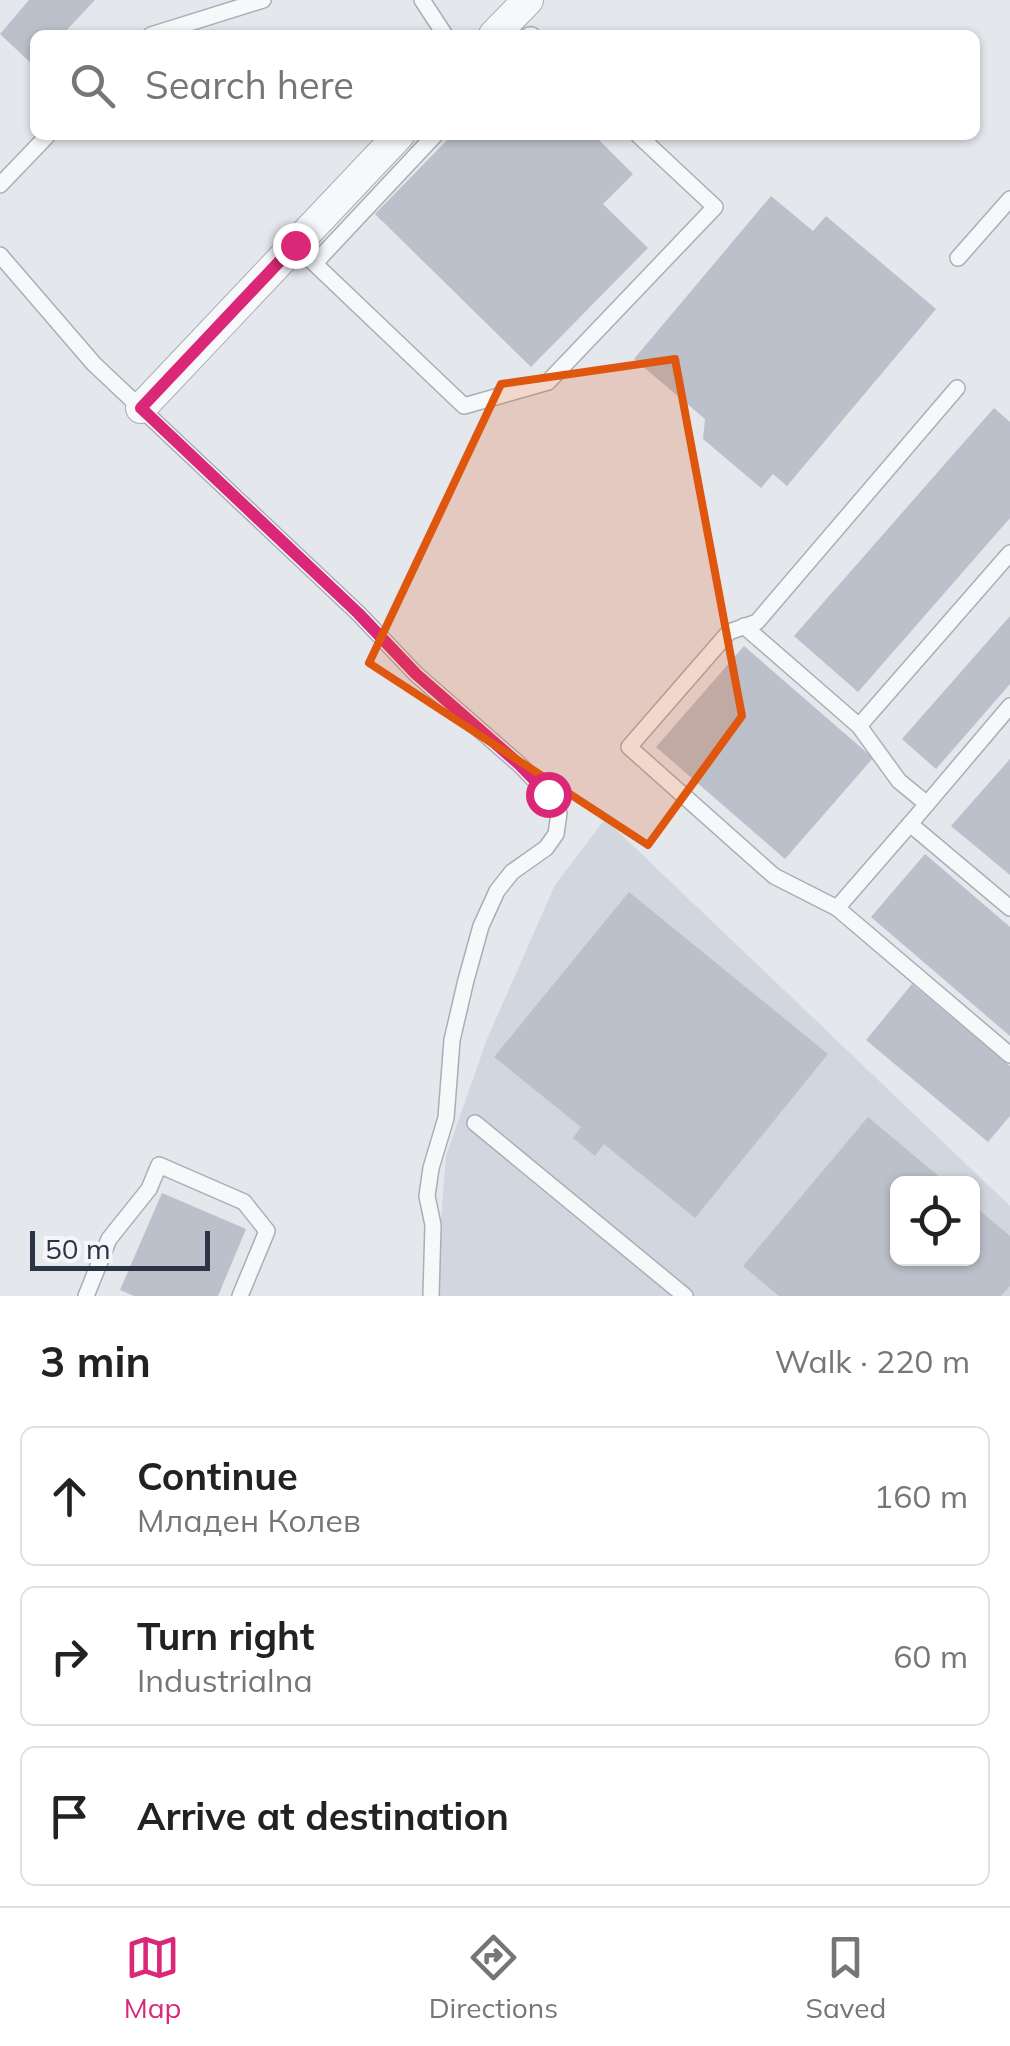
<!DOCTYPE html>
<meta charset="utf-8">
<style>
body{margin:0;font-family:Mulish,sans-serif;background:#f6f6f6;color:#222}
.controls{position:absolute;right:30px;bottom:30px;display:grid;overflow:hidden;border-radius:15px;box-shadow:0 2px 8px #0004}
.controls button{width:90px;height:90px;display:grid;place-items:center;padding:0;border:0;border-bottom:2px solid #e0e0e0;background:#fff;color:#222;font:50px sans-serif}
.scale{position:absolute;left:30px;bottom:25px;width:180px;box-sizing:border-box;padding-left:10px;border:5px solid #2b3445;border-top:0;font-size:28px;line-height:35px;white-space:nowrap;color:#2b3445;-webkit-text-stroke:8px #f4f6f9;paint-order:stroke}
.stop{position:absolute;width:30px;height:30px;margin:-22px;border:8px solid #db2777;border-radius:50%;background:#fff}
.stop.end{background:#db2777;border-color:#fff;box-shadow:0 2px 10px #0008}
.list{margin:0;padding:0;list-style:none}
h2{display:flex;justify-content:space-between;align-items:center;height:130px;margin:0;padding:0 40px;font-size:42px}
h2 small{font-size:32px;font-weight:400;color:#767676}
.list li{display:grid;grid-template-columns:65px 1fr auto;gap:30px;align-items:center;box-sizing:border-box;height:140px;margin:0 20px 20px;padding:0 20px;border:2px solid #e0e0e0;border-radius:15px}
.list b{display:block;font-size:38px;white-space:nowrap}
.list p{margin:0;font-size:32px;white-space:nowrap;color:#767676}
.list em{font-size:32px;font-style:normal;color:#767676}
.icon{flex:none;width:55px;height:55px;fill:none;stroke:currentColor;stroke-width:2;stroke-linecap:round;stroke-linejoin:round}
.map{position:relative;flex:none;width:1010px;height:1296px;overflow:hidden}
.search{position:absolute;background:#fff;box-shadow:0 2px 8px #0004;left:30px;right:30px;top:30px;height:110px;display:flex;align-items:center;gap:25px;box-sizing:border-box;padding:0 35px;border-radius:15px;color:#767676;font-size:38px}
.sheet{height:610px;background:#fff}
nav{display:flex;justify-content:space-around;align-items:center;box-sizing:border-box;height:140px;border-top:2px solid #e0e0e0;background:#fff;font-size:28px;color:#767676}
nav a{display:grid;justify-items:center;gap:5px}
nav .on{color:#db2777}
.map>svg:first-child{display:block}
.built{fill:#d2d6de;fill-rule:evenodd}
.building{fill:#bbc0ca}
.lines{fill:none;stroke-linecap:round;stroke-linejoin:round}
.lane-casing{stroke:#a9aeb7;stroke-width:18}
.street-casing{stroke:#a9aeb7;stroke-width:32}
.lane{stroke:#f7f8fa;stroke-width:15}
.street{stroke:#f7f8fa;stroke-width:30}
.route{stroke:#db2777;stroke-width:12}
.marked{fill:#df570f;fill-opacity:0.2;stroke:#df570f;stroke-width:8;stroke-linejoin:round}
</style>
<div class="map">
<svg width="1010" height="1296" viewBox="0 0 1010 1296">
<rect width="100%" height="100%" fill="#e4e7ec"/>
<path class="built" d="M605,819L1010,1206V1296H435L446,1156L487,1039L555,885ZM898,1184H972V1258H898Z"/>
<g class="building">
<polygon points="29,0 95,0 62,35 35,35 33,65 0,34"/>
<polygon points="452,135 594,135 633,174 603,204 648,248 531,367 375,214"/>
<polygon points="771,196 813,231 826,216 936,309 787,486 773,474 761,488 703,439 705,419 634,359"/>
<polygon points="994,408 1010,422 1010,518 858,692 794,636"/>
<polygon points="1010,616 1010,684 936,769 902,739"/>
<polygon points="744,646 873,758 785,859 656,747"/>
<polygon points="1010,759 1010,875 951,826"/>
<polygon points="925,854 1010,927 1010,1036 871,917"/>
<polygon points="629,892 828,1054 695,1218 604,1144 595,1156 573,1138 581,1127 494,1057"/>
<polygon points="912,984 1010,1066 1010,1116 988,1142 866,1040"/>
<polygon points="868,1117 948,1184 898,1184 898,1258 972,1258 972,1204 1010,1236 1010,1286 1001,1296 779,1296 743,1266"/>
<polygon points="162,1193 246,1229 218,1296 134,1296 120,1290"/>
</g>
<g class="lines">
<g class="lane-casing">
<g id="lane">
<polyline points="422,0 445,35"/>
<polyline points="151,35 263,0"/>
<polyline points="529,35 532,35"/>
<polyline points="0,185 48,135"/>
<polyline points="295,245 464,406 548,382 715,207 638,135"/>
<polyline points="0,255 94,364 358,613 416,674 520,765 549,795 559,813 556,834 546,848 512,872 497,891 481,926 466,980 452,1040 446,1118 431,1168 427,1196 433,1225 431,1296"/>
<polyline points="958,258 1010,199"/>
<polyline points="315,263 435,135"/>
<polyline points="744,626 859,726 899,781 927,804"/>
<polyline points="1010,706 910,824 1010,908"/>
<polyline points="859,726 1010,553"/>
<polyline points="910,824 837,908 1010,1055"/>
<polyline points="837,908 774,876 629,747 729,632 757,622 957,388"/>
<polyline points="475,1123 685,1296"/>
<polyline points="86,1296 109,1239 149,1189 159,1165 244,1202 267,1231 240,1296"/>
</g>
</g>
<g class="street-casing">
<g id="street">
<polyline points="494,35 528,0"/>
<polyline points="141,408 399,135"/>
</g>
</g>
<use href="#lane" class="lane"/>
<use href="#street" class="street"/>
</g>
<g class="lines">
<polyline class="route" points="295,245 141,408 358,613 416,674 520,765 548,794"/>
</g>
<path class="marked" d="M675,359L742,716L648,845L369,663L501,384Z"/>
</svg>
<div class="controls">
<button><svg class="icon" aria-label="locate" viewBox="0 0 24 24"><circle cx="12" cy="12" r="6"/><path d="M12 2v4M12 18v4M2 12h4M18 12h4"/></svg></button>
</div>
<div class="scale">50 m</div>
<div class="stop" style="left:548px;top:794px"></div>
<div class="stop end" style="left:295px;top:245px"></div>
<div class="search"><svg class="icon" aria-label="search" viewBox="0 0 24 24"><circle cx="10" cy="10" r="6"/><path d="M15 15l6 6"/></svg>Search here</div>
</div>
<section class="sheet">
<h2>3 min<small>Walk · 220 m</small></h2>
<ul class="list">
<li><svg class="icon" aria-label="ahead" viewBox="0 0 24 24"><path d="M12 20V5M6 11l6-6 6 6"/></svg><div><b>Continue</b><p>Младен Колев</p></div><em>160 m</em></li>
<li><svg class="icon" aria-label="right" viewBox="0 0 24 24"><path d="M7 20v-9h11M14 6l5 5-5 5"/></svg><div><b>Turn right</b><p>Industrialna</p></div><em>60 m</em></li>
<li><svg class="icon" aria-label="arrive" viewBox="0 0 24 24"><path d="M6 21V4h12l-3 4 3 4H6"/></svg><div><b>Arrive at destination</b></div></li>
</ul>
</section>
<nav>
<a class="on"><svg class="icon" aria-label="map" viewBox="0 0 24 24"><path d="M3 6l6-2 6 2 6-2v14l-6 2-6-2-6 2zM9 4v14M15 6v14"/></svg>Map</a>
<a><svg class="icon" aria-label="directions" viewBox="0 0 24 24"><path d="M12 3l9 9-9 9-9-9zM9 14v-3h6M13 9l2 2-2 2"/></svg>Directions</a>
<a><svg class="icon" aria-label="saved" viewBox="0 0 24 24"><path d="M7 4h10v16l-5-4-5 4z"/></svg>Saved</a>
</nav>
